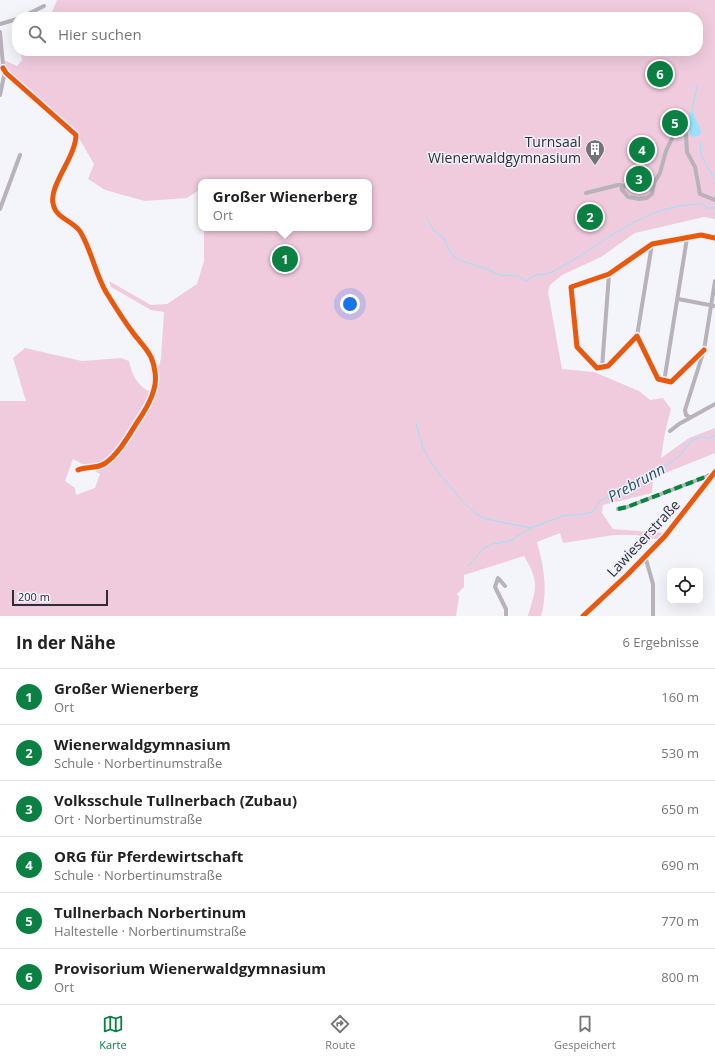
<!DOCTYPE html>
<html lang="de">
<meta charset="utf-8">
<style>
body{margin:0;font-family:"Open Sans",sans-serif;background:#f2f2f2;color:#222}
.controls{position:absolute;right:12px;bottom:12px;display:grid;overflow:hidden;border-radius:8px;box-shadow:0 4px 16px #0002}
.controls button{width:36px;height:36px;display:grid;place-items:center;padding:0;border:0;border-bottom:1px solid #e0e0e0;background:#fff;color:#222;font:20px sans-serif}
.scale{position:absolute;left:12px;bottom:10px;width:96px;box-sizing:border-box;padding-left:4px;border:2px solid #2e2e34;border-top:0;font-size:11px;line-height:14px;white-space:nowrap;color:#2e2e34;-webkit-text-stroke:3px #f1f1fe;paint-order:stroke}
.you{position:absolute;left:350px;top:304px;width:14px;height:14px;margin:-10px;border:3px solid #fff;border-radius:50%;background:#1a73e8;box-shadow:0 0 0 6px #1a73e833}
.badge{display:grid;place-items:center;width:26px;height:26px;border-radius:50%;background:#0b8043;color:#fff;font-size:13px;font-weight:700}
.pin{position:absolute;translate:-50% -50%;border:2px solid #fff;box-shadow:0 1px 4px #0006}
.popup{position:absolute;left:198px;top:179px;width:174px;height:52px;box-sizing:border-box;display:grid;place-content:center;border-radius:8px;background:#fff;filter:drop-shadow(0 1px 3px #0005);font-size:13px;white-space:nowrap;color:#767676}
.popup b{font-size:15px;color:#222}
.popup::after{content:'';position:absolute;left:50%;top:100%;margin-left:-8px;border:8px solid transparent;border-top-color:#fff}
.list{margin:0;padding:0;list-style:none}
h2{display:flex;justify-content:space-between;align-items:center;height:52px;margin:0;padding:0 16px;font-size:17px}
h2 small{font-size:13px;font-weight:400;color:#767676}
.list li{display:grid;grid-template-columns:26px 1fr auto;gap:12px;align-items:center;box-sizing:border-box;height:56px;padding:0 16px;border-top:1px solid #e0e0e0}
.list b{display:block;font-size:15px;white-space:nowrap}
.list p{margin:0;font-size:13px;white-space:nowrap;color:#767676}
.list em{font-size:13px;font-style:normal;color:#767676}
.icon{flex:none;width:22px;height:22px;fill:none;stroke:currentColor;stroke-width:2;stroke-linecap:round;stroke-linejoin:round}
.map{position:relative;flex:none;width:715px;height:616px;overflow:hidden}
.search{position:absolute;background:#fff;box-shadow:0 4px 16px #0002;left:12px;right:12px;top:12px;height:44px;display:flex;align-items:center;gap:10px;box-sizing:border-box;padding:0 14px;border-radius:16px;color:#767676;font-size:15px}
.sheet{height:388px;background:#fff}
nav{display:flex;justify-content:space-around;align-items:center;box-sizing:border-box;height:56px;border-top:1px solid #e0e0e0;background:#fff;font-size:11px;color:#767676}
nav a{display:grid;justify-items:center;gap:2px}
nav .on{color:#0b8043}
.map>svg:first-child{display:block}
.green{fill:#f0cbde;fill-rule:evenodd}
.water{fill:#9ae2fb}
.lines{fill:none;stroke-linecap:round;stroke-linejoin:round}
.stream{stroke:#9ae2fb;stroke-width:1}
.minor{stroke:#b8b2bb;stroke-width:4}
.quiet{stroke:#00873e;stroke-width:4;stroke-dasharray:8 4;stroke-linecap:butt}
.cycleway-casing{stroke:#f1f1fe;stroke-width:8}
.cycleway{stroke:#e8590c;stroke-width:5}
.labels{text-anchor:middle;dominant-baseline:central;stroke-width:3;stroke-linejoin:round;paint-order:stroke}
.poi-label{font-size:14px;fill:#2e2e34;stroke:#f1f1fe;text-anchor:end}
.street-label{font-size:14px;fill:#2e2e34;stroke:#f1f1fe}
.water-label{font-size:15px;font-style:italic;fill:#285563;stroke:#f1f1fe}
</style>
<div class="map">
<svg width="715" height="616" viewBox="0 0 715 616">
<rect width="100%" height="100%" fill="#f4f4fb"/>
<path class="green" d="M57,0H715V219L704,217L635,233L601,257L562,275L550,285L548,292L562,369L594,372L639,391L650,400L663,398L671,409L665,432L661,458L689,438L715,428V453L653,478L652,493L603,505L602,513L613,529L665,533L660,540L636,535H614L563,543L560,533L537,542C544,566 548,592 541,616H528C536,587 540,583 524,556L464,575V587L457,594L459,597L456,616H0V401H26L13,358L25,348L82,361L121,358L129,361C132,375 136,383 148,391L153,386L150,363L159,366L161,358L164,312L151,310L111,287L109,281L151,305L167,304L197,284L204,261V228H369V182H201V192L199,190L187,198L145,201L105,190L88,179L94,164L80,140L67,131L8,78L4,60L17,66L22,60L20,51H698V17H50ZM73,459L100,474L95,488L76,495L75,488L65,481Z"/>
<polygon class="water" points="692,110 701,131 700,135 693,137 690,135 689,114"/>
<g class="lines">
<g class="stream">
<polyline points="692,110 697,86"/>
<polyline points="700,141 701,155 715,180"/>
<path d="M427,218L434,231L443,237L451,254L459,260L489,270L500,275L518,276L526,281C537,271 543,277 554,271C603,245 644,203 703,204L707,208H715"/>
<polyline points="416,423 423,448 432,464 461,500 476,514 486,519 531,528 565,515 579,515 592,512 600,501 666,466 679,456 692,441 699,437 705,437 708,439 715,436"/>
<polyline points="468,566 484,548 493,544 510,541 530,528"/>
</g>
<g class="minor">
<polyline points="22,17 44,6"/>
<polyline points="0,24 17,19"/>
<polyline points="0,32 4,76 0,95"/>
<path d="M3,68L6,73L76,135C76,156 49,186 53,203C55,219 75,221 81,233C92,252 95,273 106,292C114,305 122,318 131,330C137,339 146,347 151,357C155,366 157,380 154,389C151,402 143,414 136,424C128,437 117,456 104,464C96,469 86,466 78,470"/>
<polyline points="625,185 622,190 628,197 639,199 647,198 652,194 654,183 660,173 666,151 676,130 683,129 686,134 687,152 695,167 700,194 715,200"/>
<polyline points="586,193 618,185 621,185 622,190"/>
<polyline points="0,209 20,155"/>
<polyline points="678,299 715,306"/>
<polyline points="637,336 652,244"/>
<polyline points="704,350 671,382 658,379 637,336 608,366 597,368 577,347 571,287 609,274 652,244 701,235 715,238"/>
<polyline points="602,368 609,274"/>
<polyline points="664,382 687,238"/>
<polyline points="690,417 686,415 685,410 704,350 715,281"/>
<polyline points="670,431 679,424 715,404"/>
<polyline points="618,509 627,507 713,474"/>
<polyline points="645,556 653,584 653,616"/>
<polyline points="505,586 498,578 495,587 506,609 506,616"/>
<polyline points="583,616 627,575 665,536 715,472"/>
</g>
<polyline class="quiet" points="618,509 627,507 713,474"/>
<g class="cycleway-casing">
<g id="cycleway">
<path d="M3,68L6,73L76,135C76,156 49,186 53,203C55,219 75,221 81,233C92,252 95,273 106,292C114,305 122,318 131,330C137,339 146,347 151,357C155,366 157,380 154,389C151,402 143,414 136,424C128,437 117,456 104,464C96,469 86,466 78,470"/>
<polyline points="704,350 671,382 658,379 637,336 608,366 597,368 577,347 571,287 609,274 652,244 701,235 715,238"/>
<polyline points="583,616 627,575 665,536 715,472"/>
</g>
</g>
<use href="#cycleway" class="cycleway"/>
</g>
<defs>
<g id="building-pin" transform="scale(1)"><path d="M0 17L-7.5 6A9.5 9.5 0 1 1 7.5 6Z" fill="#73737a" stroke="#f1f1fe"/><path d="M-4-6H4V6H1V3H-1V6H-4ZM-2.5-4.3h1.7v1.8h-1.7ZM.8-4.3h1.7v1.8H.8ZM-2.5-1h1.7V.8h-1.7ZM.8-1h1.7V.8H.8Z" fill="#fff"/></g>
</defs>
<g fill-rule="evenodd">
<use href="#building-pin" x="595" y="149"/>
</g>
<g class="labels">
<g class="poi-label">
<text x="581" y="141">Turnsaal<tspan x="581" dy="16">Wienerwaldgymnasium</tspan></text>
</g>
<g class="street-label">
<text transform="translate(643 538) rotate(-47)">Lawieserstraße</text>
</g>
<g class="water-label">
<text transform="translate(636 482) rotate(-29)">Prebrunn</text>
</g>
</g>
</svg>
<div class="controls">
<button><svg class="icon" aria-label="locate" viewBox="0 0 24 24"><circle cx="12" cy="12" r="6"/><path d="M12 2v4M12 18v4M2 12h4M18 12h4"/></svg></button>
</div>
<div class="scale">200 m</div>
<div class="you"></div>
<div class="pin badge" style="left:285px;top:259px">1</div>
<div class="popup"><b>Großer Wienerberg</b>Ort</div>
<div class="pin badge" style="left:590px;top:217px">2</div>
<div class="pin badge" style="left:639px;top:179px">3</div>
<div class="pin badge" style="left:642px;top:150px">4</div>
<div class="pin badge" style="left:675px;top:123px">5</div>
<div class="pin badge" style="left:660px;top:74px">6</div>
<div class="search"><svg class="icon" aria-label="search" viewBox="0 0 24 24"><circle cx="10" cy="10" r="6"/><path d="M15 15l6 6"/></svg>Hier suchen</div>
</div>
<section class="sheet">
<h2>In der Nähe<small>6 Ergebnisse</small></h2>
<ul class="list">
<li><span class="badge">1</span><div><b>Großer Wienerberg</b><p>Ort</p></div><em>160 m</em></li>
<li><span class="badge">2</span><div><b>Wienerwaldgymnasium</b><p>Schule · Norbertinumstraße</p></div><em>530 m</em></li>
<li><span class="badge">3</span><div><b>Volksschule Tullnerbach (Zubau)</b><p>Ort · Norbertinumstraße</p></div><em>650 m</em></li>
<li><span class="badge">4</span><div><b>ORG für Pferdewirtschaft</b><p>Schule · Norbertinumstraße</p></div><em>690 m</em></li>
<li><span class="badge">5</span><div><b>Tullnerbach Norbertinum</b><p>Haltestelle · Norbertinumstraße</p></div><em>770 m</em></li>
<li><span class="badge">6</span><div><b>Provisorium Wienerwaldgymnasium</b><p>Ort</p></div><em>800 m</em></li>
</ul>
</section>
<nav>
<a class="on"><svg class="icon" aria-label="map" viewBox="0 0 24 24"><path d="M3 6l6-2 6 2 6-2v14l-6 2-6-2-6 2zM9 4v14M15 6v14"/></svg>Karte</a>
<a><svg class="icon" aria-label="directions" viewBox="0 0 24 24"><path d="M12 3l9 9-9 9-9-9zM9 14v-3h6M13 9l2 2-2 2"/></svg>Route</a>
<a><svg class="icon" aria-label="saved" viewBox="0 0 24 24"><path d="M7 4h10v16l-5-4-5 4z"/></svg>Gespeichert</a>
</nav>
